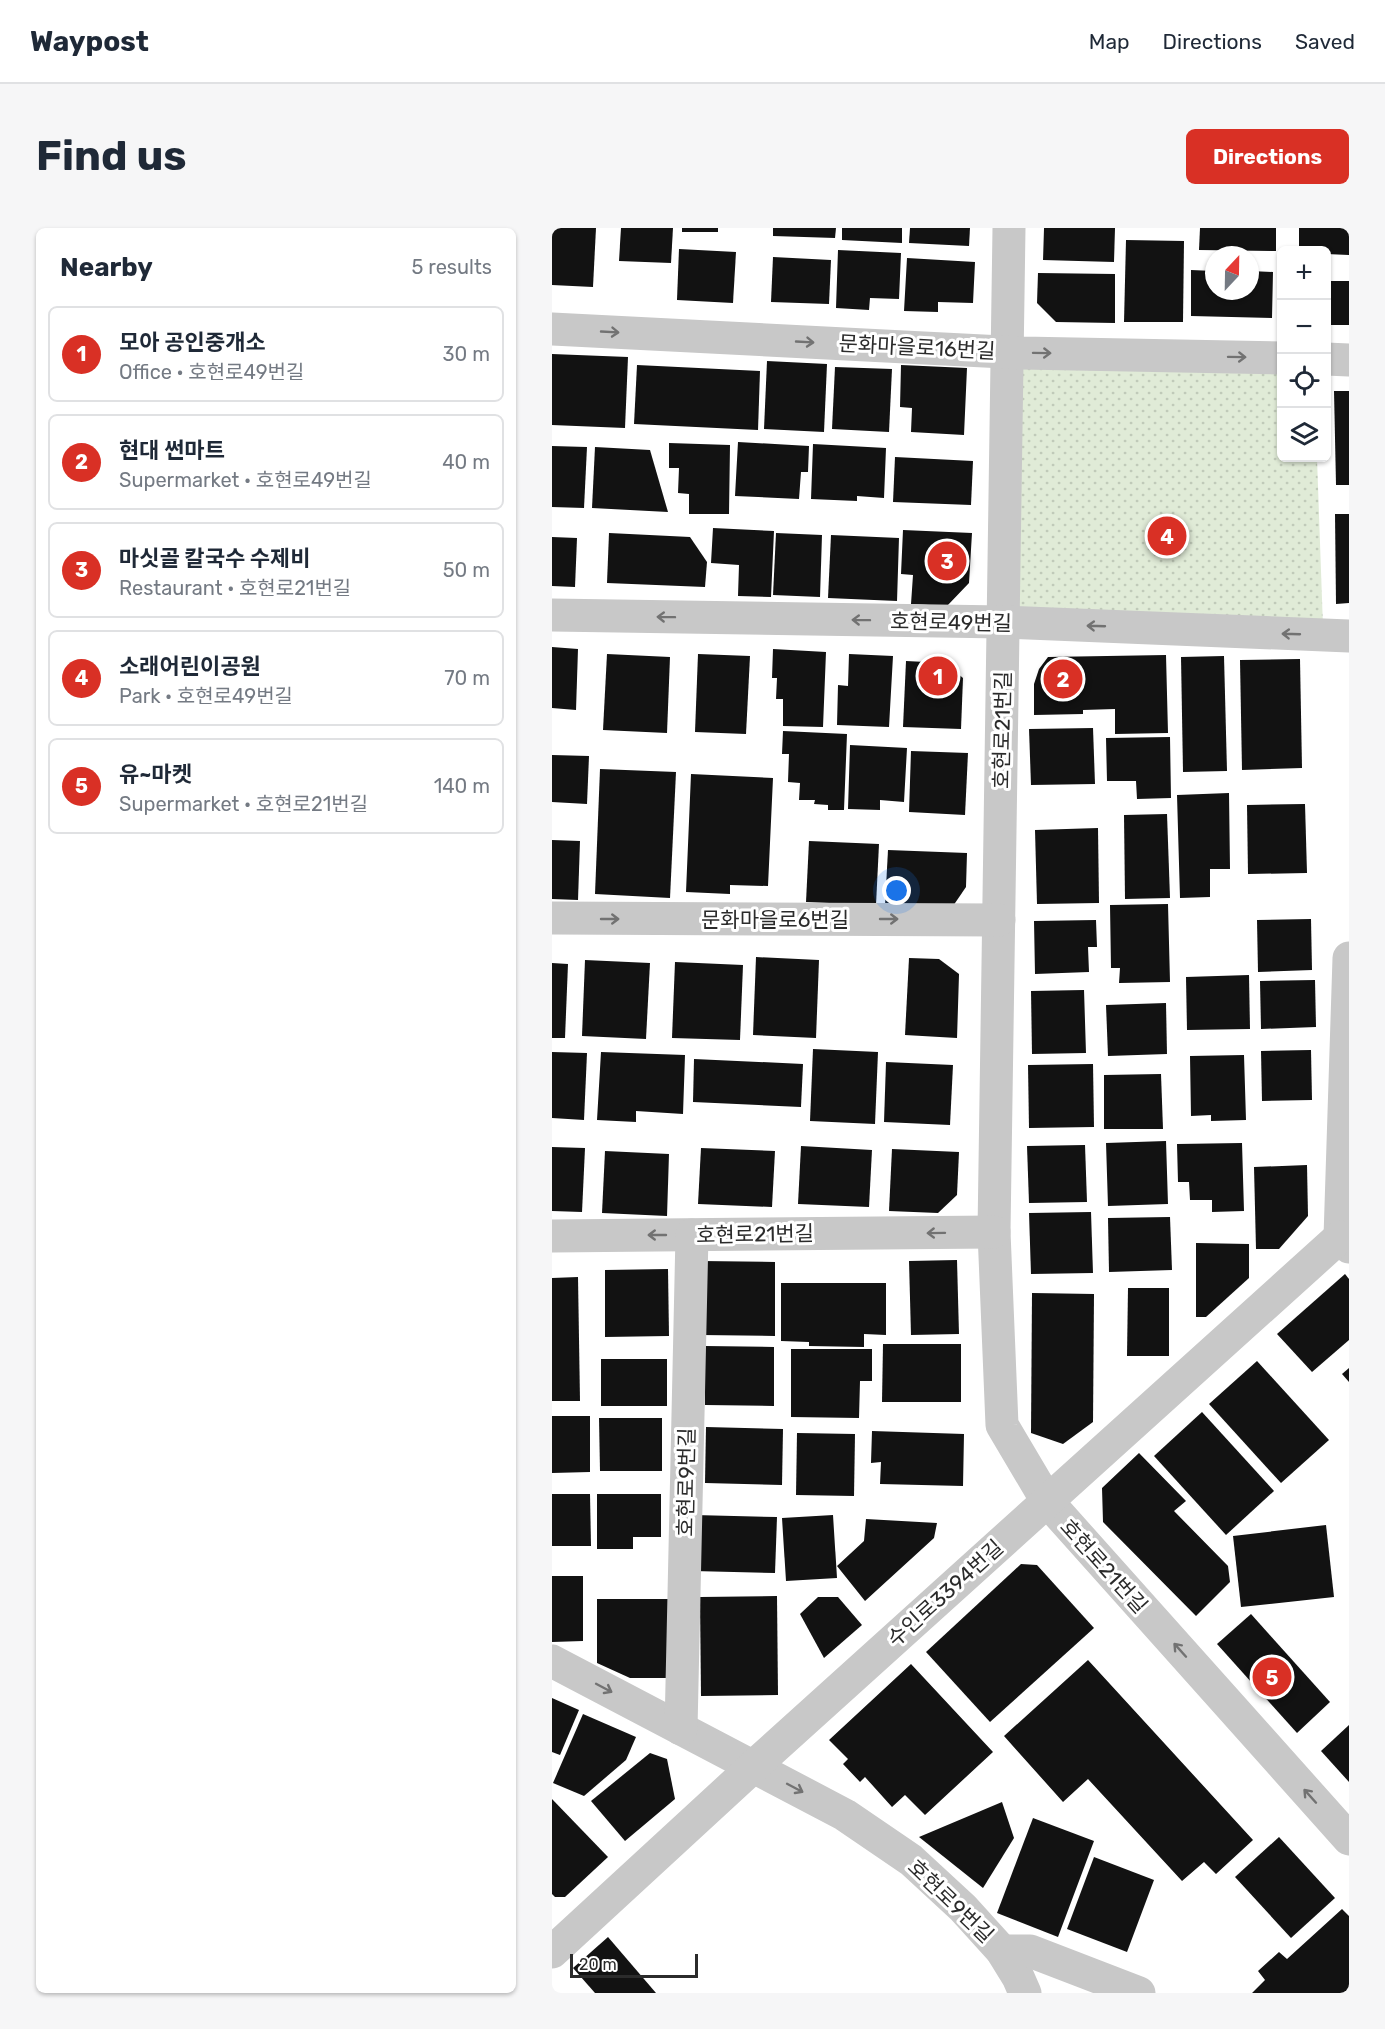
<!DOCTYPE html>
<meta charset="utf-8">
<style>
body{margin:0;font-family:Rubik,"Noto Sans KR",sans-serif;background:#f6f6f7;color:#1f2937}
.controls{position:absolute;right:18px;top:18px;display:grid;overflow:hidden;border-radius:9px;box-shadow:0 2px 4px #0004}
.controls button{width:54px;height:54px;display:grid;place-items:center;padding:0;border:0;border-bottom:2px solid #e0e1e3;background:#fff;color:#1f2937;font:30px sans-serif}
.compass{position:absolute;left:653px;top:18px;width:54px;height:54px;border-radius:50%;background:#fff;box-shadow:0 2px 4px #0004;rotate:22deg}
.scale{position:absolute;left:18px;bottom:15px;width:128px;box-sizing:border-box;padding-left:6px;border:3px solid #2b2b2b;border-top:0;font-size:16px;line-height:21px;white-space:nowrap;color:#2b2b2b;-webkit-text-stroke:4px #fff;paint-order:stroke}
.you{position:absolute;left:345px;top:663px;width:21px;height:21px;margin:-15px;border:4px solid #fff;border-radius:50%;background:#1a73e8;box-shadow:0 0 0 9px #1a73e833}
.badge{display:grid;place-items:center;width:39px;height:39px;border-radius:50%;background:#d93025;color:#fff;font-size:20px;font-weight:700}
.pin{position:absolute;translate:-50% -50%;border:3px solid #fff;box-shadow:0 2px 6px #0006}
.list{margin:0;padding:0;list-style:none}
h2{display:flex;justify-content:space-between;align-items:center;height:78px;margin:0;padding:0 24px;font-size:26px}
h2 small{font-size:20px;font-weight:400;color:#747a83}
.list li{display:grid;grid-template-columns:39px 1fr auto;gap:18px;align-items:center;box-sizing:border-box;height:96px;margin:0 12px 12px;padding:0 12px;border:2px solid #e0e1e3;border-radius:9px}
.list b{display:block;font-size:22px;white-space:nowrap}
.list p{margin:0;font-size:20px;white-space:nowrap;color:#747a83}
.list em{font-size:20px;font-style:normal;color:#747a83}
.icon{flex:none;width:33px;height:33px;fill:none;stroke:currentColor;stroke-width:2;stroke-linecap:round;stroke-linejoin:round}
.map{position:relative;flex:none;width:797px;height:1765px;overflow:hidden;border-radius:9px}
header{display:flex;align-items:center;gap:36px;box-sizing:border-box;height:84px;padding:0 30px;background:#fff;border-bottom:2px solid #e0e1e3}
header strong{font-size:28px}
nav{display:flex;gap:33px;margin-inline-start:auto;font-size:21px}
.intro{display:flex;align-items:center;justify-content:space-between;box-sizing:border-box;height:144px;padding:0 36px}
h1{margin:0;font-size:42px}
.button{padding:15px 27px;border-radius:9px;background:#d93025;color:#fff;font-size:21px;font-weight:700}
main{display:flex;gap:36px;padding:0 36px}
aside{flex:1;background:#fff;border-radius:9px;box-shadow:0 2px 4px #0004}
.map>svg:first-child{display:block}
.park{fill:url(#park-dots)}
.building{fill:#121212}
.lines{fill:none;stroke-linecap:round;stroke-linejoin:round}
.minor{stroke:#c8c8c8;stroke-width:33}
.oneway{stroke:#727272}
.labels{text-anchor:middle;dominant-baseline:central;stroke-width:6;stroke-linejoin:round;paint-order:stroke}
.street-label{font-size:21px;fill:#2b2b2b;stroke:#fff}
</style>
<header>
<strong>Waypost</strong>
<nav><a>Map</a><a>Directions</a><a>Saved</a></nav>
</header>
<div class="intro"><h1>Find us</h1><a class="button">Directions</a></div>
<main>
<aside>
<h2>Nearby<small>5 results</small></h2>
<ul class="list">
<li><span class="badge">1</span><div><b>모아 공인중개소</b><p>Office · 호현로49번길</p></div><em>30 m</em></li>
<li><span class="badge">2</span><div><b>현대 썬마트</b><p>Supermarket · 호현로49번길</p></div><em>40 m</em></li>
<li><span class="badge">3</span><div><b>마싯골 칼국수 수제비</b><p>Restaurant · 호현로21번길</p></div><em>50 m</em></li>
<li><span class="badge">4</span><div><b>소래어린이공원</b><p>Park · 호현로49번길</p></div><em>70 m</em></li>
<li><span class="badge">5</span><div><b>유~마켓</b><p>Supermarket · 호현로21번길</p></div><em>140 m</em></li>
</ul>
</aside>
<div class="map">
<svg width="797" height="1765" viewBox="0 0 797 1765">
<defs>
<pattern id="park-dots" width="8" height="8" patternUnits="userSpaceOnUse" patternTransform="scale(1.5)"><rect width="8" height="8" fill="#e0ebd7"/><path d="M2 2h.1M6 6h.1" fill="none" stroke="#c0cab9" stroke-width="1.8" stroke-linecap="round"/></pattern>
</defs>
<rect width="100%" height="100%" fill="#fff"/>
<polygon class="park" points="466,133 729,138 730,230 765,230 771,399 461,387"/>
<g class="building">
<polygon points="0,0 44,0 41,59 0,57"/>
<polygon points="69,0 121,0 119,35 67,33"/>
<rect x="130" y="0" width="36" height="4"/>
<polygon points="221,0 284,0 283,10 221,8"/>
<polygon points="290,0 350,0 350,15 290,12"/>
<polygon points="358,0 418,0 417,18 357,15"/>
<polygon points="492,0 563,0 562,34 491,32"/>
<polygon points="648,0 724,0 724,23 647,22"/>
<polygon points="747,0 797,0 797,27 774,26 774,22 747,22"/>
<polygon points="574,12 632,13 631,94 572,94"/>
<polygon points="127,21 184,24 181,75 125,72"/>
<polygon points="286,22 349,25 347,71 318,70 317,82 284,80"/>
<polygon points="221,29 279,32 277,76 219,74"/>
<polygon points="355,30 423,34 421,75 386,74 386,84 352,83"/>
<polygon points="639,42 662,43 662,63 698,63 698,43 721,44 720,90 639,88"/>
<polygon points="486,45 563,46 563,95 504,94 485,75"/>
<rect x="774" y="53" width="23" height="44"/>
<polygon points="0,126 76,129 73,200 0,197"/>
<polygon points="215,133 275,136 272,204 212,201"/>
<polygon points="85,137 208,143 206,202 82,196"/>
<polygon points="349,137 415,140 412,207 359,204 360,180 348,179"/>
<polygon points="283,139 340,141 337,204 280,201"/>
<polygon points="782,163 797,163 797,257 784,257"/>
<polygon points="186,214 257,218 256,244 249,244 247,271 183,268"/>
<polygon points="117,215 178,217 177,286 137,286 137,266 126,265 127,240 117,240"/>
<polygon points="261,216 334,220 332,270 305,268 305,273 259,271"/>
<polygon points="0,218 35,219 32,280 0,279"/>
<polygon points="43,219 98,222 116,284 40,280"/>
<polygon points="343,229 421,233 419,277 341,274"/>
<polygon points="783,286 797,286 797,375 784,376"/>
<polygon points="161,300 222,303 219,369 186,368 187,337 159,335"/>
<polygon points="351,302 420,305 417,355 395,378 359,376 361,347 349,346"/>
<polygon points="57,305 138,309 155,334 153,359 55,355"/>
<polygon points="224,305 270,307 268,369 221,367"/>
<polygon points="279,307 347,310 345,373 276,370"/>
<polygon points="0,309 25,310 23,359 0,358"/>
<polygon points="0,419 26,421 24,482 0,480"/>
<polygon points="221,421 274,424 271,499 231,498 231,471 224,471 225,450 220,450"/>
<polygon points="55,426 118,429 115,505 51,502"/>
<polygon points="146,426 198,428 194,506 143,504"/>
<polygon points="297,426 341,428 337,499 285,497 286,457 296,458"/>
<polygon points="614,427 616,505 563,506 563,481 531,482 531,486 482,487 482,456 487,441 496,429"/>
<polygon points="672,428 675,543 631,544 629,429"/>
<polygon points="748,431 750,540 690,542 688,432"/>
<polygon points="354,433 393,435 411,450 409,501 351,499"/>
<polygon points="541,500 543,556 479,557 477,501"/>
<polygon points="231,503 295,506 292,582 276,582 276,577 262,576 263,572 247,572 248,555 236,554 237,526 230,526"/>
<polygon points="618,509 619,570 585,571 584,553 555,553 554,510"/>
<polygon points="298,517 355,520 352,574 328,572 328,582 296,581"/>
<polygon points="359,523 416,525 413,587 357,584"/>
<polygon points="0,527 37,528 35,576 0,574"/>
<polygon points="48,541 124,544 118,670 43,666"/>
<polygon points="139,546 221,550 216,658 178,657 178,666 134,664"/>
<polygon points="677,565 678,641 658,641 658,669 628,670 625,567"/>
<polygon points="753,576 755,645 696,646 695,577"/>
<polygon points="615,586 618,670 573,671 572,587"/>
<polygon points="546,600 547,675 485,676 483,602"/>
<polygon points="0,612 28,613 26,672 0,671"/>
<polygon points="257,613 327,616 324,677 254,674"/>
<polygon points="336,622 415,625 414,659 399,681 333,678"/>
<polygon points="616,676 618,754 567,755 568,740 559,740 558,677"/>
<polygon points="759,691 760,742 706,744 705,692"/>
<polygon points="544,692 545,719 536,719 537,744 483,746 482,693"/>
<polygon points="204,729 267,732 264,810 201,807"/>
<polygon points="357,730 387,731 407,746 405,810 353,807"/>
<polygon points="33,732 98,735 94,811 30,808"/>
<polygon points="123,734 191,737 188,812 120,810"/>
<polygon points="0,735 16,736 13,810 0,810"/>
<polygon points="697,747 698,801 635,802 634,749"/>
<polygon points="763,752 764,799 709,801 708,753"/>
<polygon points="532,762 534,825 480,826 479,763"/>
<polygon points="614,775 615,826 556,828 554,777"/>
<polygon points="261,821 326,824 323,896 258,893"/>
<polygon points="759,822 760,872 710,873 709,823"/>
<polygon points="0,824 35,825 32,892 0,890"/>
<polygon points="49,824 133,827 131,886 84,883 84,894 45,892"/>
<polygon points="692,827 694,892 659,893 659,887 639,888 638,828"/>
<polygon points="142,831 251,836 249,879 141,874"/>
<polygon points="334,834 401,837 398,897 332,894"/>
<polygon points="541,836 542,899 477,900 476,837"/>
<polygon points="609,846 611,901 552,901 552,847"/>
<polygon points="614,913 616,976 556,978 554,915"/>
<polygon points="690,915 692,983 660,984 660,972 638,972 637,954 626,954 625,916"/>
<polygon points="533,917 535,974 477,975 475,918"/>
<polygon points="249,918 320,922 317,979 246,976"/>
<polygon points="0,919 33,920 30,984 0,983"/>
<polygon points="149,920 223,923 220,979 146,976"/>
<polygon points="340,921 407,924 405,967 386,985 337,983"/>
<polygon points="53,923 117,926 115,988 50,985"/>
<polygon points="755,937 756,988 727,1021 704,1021 702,939"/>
<polygon points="539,984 541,1045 479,1046 477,985"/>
<polygon points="618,989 620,1042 557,1044 556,990"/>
<polygon points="644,1015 697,1016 697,1050 654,1089 644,1089"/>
<polygon points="405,1032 407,1106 359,1107 357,1033"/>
<polygon points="149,1033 223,1034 223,1108 149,1107"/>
<polygon points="116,1041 117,1108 53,1109 53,1042"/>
<polygon points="793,1046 797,1051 797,1112 760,1144 725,1106"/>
<polygon points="26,1049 28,1173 0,1173 0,1050"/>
<polygon points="229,1055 334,1055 334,1107 312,1106 312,1119 257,1118 257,1114 229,1113"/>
<polygon points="576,1060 617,1060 617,1128 575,1128"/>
<polygon points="480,1065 542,1066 541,1194 511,1216 479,1205"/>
<polygon points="331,1116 409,1116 409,1174 330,1174"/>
<polygon points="153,1118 222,1119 222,1178 153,1177"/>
<polygon points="239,1121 320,1121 320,1153 308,1153 307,1190 239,1189"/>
<rect x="49" y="1131" width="66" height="47"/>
<polygon points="705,1133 777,1212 729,1255 657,1176"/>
<polygon points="797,1140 797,1154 790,1146"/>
<polygon points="650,1184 722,1263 674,1307 602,1228"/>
<polygon points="0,1188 38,1188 38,1244 0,1245"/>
<polygon points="47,1190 110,1190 110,1243 48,1243"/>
<polygon points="154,1199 231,1201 230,1257 153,1255"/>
<polygon points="320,1203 412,1206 411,1258 328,1256 329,1234 319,1235"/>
<polygon points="245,1205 303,1206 302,1268 244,1267"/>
<polygon points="587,1225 634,1273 622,1283 676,1338 678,1354 644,1388 551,1294 550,1260"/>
<polygon points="0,1266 38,1266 39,1318 0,1318"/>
<polygon points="45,1266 109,1266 109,1309 81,1309 81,1321 45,1321"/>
<polygon points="142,1287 225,1289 223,1345 141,1343"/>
<polygon points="281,1287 285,1350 234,1353 230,1290"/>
<polygon points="314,1291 385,1295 382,1310 313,1373 285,1338 312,1313"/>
<polygon points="774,1297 782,1369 689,1379 681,1308"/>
<polygon points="469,1336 485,1337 542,1400 438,1494 374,1424"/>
<polygon points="0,1348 31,1348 31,1413 0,1414"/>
<polygon points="225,1368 226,1467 149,1468 148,1369"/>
<polygon points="266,1369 286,1369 310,1397 272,1430 248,1386"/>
<polygon points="45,1371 118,1371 118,1450 78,1450 45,1435"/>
<polygon points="699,1386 778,1474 745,1505 665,1416"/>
<polygon points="536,1432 701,1612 664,1646 652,1634 630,1653 536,1551 511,1574 452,1508"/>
<polygon points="359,1436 441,1524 373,1587 353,1567 340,1579 313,1549 308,1554 291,1536 296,1531 277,1512"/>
<polygon points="0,1470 27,1482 8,1527 0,1524"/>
<polygon points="31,1486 84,1509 74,1532 32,1568 1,1555"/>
<polygon points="797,1497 797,1554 769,1523"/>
<polygon points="98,1525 115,1531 123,1571 73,1613 39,1573"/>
<polygon points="0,1571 56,1629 13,1669 3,1669 0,1666"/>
<polygon points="450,1574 462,1610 431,1660 367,1609"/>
<polygon points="481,1590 542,1613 506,1709 445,1685"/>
<polygon points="727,1609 783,1670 739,1710 683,1649"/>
<polygon points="542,1629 602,1652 575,1724 515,1701"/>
<polygon points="790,1681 797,1688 797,1765 700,1765 713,1752 706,1743 727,1724 735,1731"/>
<polygon points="56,1709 104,1765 43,1765 21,1740"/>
</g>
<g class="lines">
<g class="minor">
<polyline points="457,0 442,1004 450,1197 495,1273 797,1611"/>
<polyline points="0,101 470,125 730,130"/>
<polyline points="774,131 797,132"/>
<polyline points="0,387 451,394 797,408"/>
<polyline points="0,690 447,692"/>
<polyline points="797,730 788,1009 797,1019"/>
<polyline points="0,1008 442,1004"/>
<polyline points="0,1433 293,1587 359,1632 411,1680 450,1723 466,1749 473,1765"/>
<polyline points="129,1501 140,1007"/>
<polyline points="450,1723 478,1723 587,1765"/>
<polyline points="0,1724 202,1538 788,1009"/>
</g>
</g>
<defs><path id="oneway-shaft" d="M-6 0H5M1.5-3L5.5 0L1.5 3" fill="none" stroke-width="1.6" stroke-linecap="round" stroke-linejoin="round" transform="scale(1.5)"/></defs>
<g class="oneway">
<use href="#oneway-shaft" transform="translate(58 104) rotate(3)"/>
<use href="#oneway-shaft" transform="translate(253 114) rotate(3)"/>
<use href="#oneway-shaft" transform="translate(490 125) rotate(1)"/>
<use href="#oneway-shaft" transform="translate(685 129) rotate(1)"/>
<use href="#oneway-shaft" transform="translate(114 389) rotate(-179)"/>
<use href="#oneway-shaft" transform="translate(309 392) rotate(-179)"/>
<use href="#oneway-shaft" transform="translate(544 398) rotate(-178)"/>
<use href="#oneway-shaft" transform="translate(739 406) rotate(-178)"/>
<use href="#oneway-shaft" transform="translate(58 691)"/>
<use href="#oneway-shaft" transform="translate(337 691)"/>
<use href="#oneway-shaft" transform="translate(384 1005) rotate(179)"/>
<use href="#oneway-shaft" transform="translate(105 1007) rotate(180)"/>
<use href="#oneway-shaft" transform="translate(628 1422) rotate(-132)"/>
<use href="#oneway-shaft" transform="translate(52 1460) rotate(28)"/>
<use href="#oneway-shaft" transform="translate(243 1560) rotate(28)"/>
<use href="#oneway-shaft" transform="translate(758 1568) rotate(-132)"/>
</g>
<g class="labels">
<g class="street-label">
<text transform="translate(365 119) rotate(3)">문화마을로16번길</text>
<text transform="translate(399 394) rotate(1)">호현로49번길</text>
<text transform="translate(450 502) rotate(-89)">호현로21번길</text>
<text x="223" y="691">문화마을로6번길</text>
<text transform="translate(203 1006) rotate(-1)">호현로21번길</text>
<text transform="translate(134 1254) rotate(-89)">호현로9번길</text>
<text transform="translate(552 1338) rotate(48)">호현로21번길</text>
<text transform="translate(393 1365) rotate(-42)">수인로3394번길</text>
<text transform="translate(399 1673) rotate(44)">호현로9번길</text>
</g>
</g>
</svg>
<div class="controls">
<button>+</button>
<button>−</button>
<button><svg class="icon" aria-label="locate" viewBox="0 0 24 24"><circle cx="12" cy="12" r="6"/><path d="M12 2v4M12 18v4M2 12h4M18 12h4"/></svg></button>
<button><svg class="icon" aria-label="layers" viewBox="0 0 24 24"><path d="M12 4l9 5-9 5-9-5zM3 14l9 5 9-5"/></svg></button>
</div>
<svg class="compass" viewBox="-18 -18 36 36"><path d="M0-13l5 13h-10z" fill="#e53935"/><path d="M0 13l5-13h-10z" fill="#747a83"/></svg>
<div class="scale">20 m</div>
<div class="you"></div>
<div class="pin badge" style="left:386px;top:448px">1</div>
<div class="pin badge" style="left:511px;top:451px">2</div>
<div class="pin badge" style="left:395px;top:333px">3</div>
<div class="pin badge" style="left:615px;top:308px">4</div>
<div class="pin badge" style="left:720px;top:1449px">5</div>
</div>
</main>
